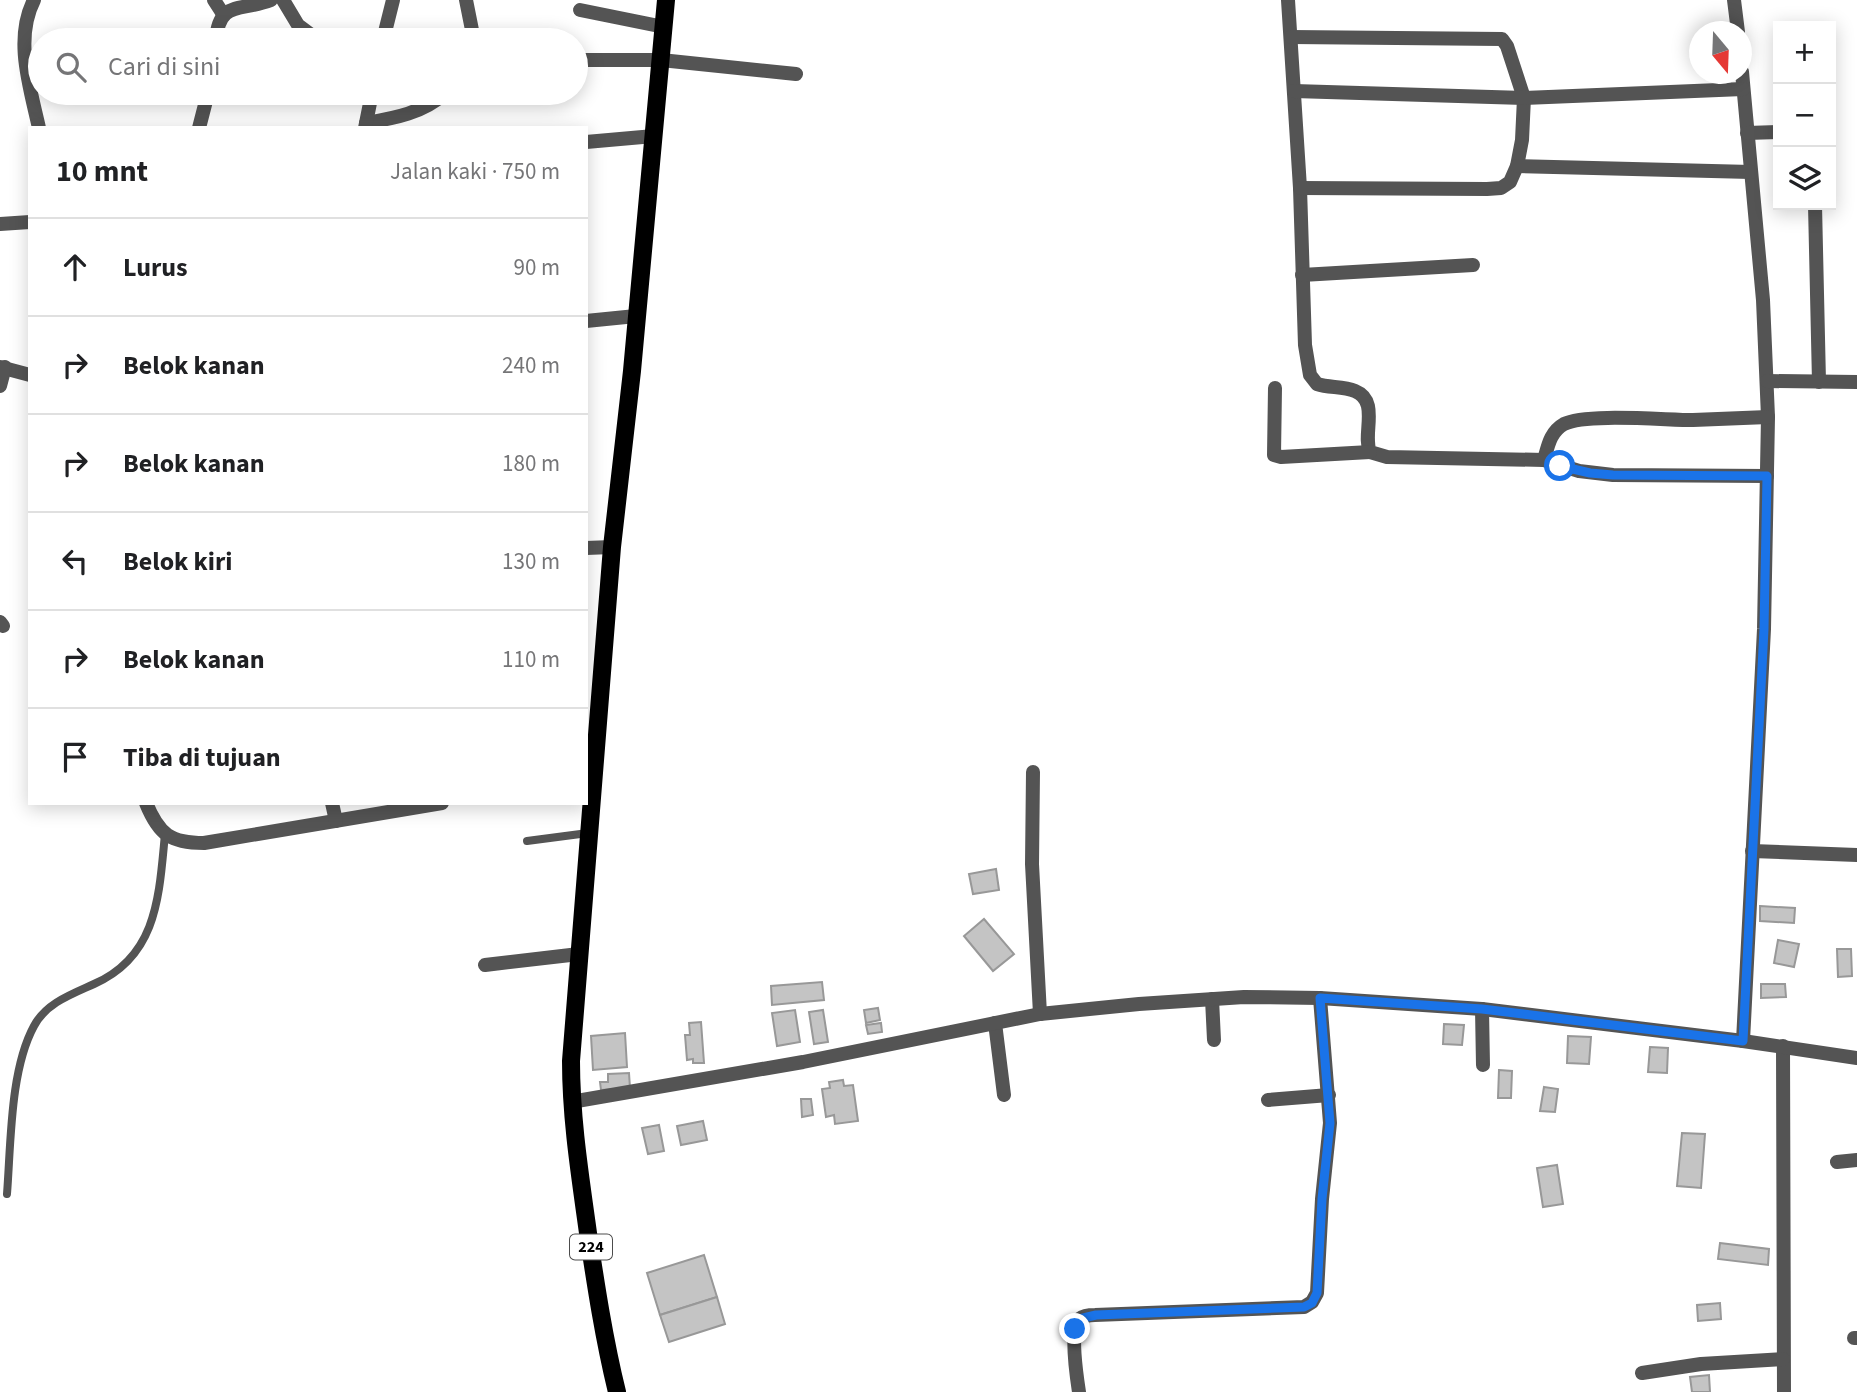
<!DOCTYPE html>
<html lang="id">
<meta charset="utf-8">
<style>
body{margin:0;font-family:"Source Sans 3",sans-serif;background:#f2f2f2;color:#202124}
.controls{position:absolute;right:21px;top:21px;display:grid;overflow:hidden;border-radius:0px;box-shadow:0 4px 18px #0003}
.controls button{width:63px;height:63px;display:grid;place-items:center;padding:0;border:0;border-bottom:2px solid #e0e0e0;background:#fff;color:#202124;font:35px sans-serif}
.compass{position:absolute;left:1689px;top:21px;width:63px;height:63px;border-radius:50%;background:#fff;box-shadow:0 4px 18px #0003;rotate:161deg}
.stop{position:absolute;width:21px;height:21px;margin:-16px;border:5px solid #1a73e8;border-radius:50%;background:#fff}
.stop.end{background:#1a73e8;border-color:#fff;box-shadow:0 2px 7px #0008}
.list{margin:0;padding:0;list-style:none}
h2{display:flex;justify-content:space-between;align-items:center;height:91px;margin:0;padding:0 28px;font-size:30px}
h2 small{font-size:23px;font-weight:400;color:#757577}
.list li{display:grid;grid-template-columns:46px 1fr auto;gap:21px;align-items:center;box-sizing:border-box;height:98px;padding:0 28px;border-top:2px solid #e0e0e0}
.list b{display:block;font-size:26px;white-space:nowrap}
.list em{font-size:23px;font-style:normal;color:#757577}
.icon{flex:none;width:38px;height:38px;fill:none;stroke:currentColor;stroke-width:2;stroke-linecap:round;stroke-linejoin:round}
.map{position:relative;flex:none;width:1857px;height:1392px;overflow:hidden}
.search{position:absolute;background:#fff;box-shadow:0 4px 18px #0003;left:28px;top:28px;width:560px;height:77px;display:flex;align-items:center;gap:18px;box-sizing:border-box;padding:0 24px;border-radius:38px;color:#757577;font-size:26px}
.panel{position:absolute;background:#fff;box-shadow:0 4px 18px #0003;left:28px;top:126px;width:560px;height:679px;border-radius:0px}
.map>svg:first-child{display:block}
.building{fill:#c4c4c4;stroke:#989898;stroke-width:2}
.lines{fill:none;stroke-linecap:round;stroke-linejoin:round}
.lane{stroke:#545454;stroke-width:8}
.street{stroke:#545454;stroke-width:14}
.primary{stroke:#000;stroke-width:18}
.route{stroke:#1a73e8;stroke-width:9}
.labels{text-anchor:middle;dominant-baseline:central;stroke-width:6;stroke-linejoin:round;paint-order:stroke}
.shield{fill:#fff;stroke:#4c4c4c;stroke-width:2}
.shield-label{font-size:16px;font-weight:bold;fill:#000}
</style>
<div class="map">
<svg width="1857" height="1392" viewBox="0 0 1857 1392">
<rect width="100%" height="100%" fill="#fff"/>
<g class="building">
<polygon points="996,869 999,890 973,894 969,874"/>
<polygon points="1760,906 1795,908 1794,923 1760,921"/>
<polygon points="984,919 1014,954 993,971 964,936"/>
<polygon points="1778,940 1799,944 1794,967 1774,963"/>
<polygon points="1837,949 1851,949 1852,976 1838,977"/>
<polygon points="822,982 824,1000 772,1005 771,986"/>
<polygon points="1761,984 1785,984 1786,997 1761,998"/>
<polygon points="878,1008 880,1020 866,1023 864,1010"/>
<polygon points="795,1010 800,1042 777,1046 772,1013"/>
<polygon points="823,1010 828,1042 814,1044 809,1012"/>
<polygon points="701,1022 704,1063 693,1063 693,1059 687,1060 685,1035 690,1035 689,1023"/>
<polygon points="881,1023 882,1032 868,1034 866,1025"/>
<polygon points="1444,1024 1464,1025 1462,1045 1443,1044"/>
<polygon points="625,1033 627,1067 593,1070 591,1036"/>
<polygon points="1568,1036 1591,1037 1589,1064 1567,1063"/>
<polygon points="1650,1047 1668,1048 1667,1073 1648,1072"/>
<polygon points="1499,1070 1512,1071 1511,1098 1498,1098"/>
<polygon points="629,1073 630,1088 601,1090 600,1082 608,1082 608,1074"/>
<polygon points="843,1080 844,1086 853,1085 858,1121 835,1124 834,1115 826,1117 822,1089 830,1088 829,1082"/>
<polygon points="1544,1087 1558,1089 1555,1112 1540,1111"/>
<polygon points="801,1099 811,1099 813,1115 802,1117"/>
<polygon points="703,1121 707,1140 681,1145 677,1126"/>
<polygon points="659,1125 664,1151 648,1154 642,1128"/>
<polygon points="1682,1133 1705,1134 1701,1188 1677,1186"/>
<polygon points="1557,1165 1563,1204 1543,1207 1537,1168"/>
<polygon points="1720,1243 1769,1249 1768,1265 1718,1259"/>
<polygon points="704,1255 717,1297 660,1315 647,1273"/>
<polygon points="717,1297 725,1324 669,1342 660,1315"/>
<polygon points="1720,1303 1721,1319 1698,1321 1697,1305"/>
<polygon points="1709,1375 1710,1392 1692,1392 1690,1377"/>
</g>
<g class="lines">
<g class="lane">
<polyline points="527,841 588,833"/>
<path d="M7,1194C11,1143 10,1070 34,1026C46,1003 72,994 94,984C158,956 159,895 165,834"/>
</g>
<g class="street">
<path d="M34,0C14,39 30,87 39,128"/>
<polyline points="214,0 223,14"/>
<polyline points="283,0 298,25 318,40"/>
<polyline points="466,0 474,40"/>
<path d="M1288,0L1300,188L1305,345L1310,375L1317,384C1329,388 1343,386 1355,391C1380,401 1362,434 1370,452L1387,457L1544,460L1579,471L1613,475L1767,476"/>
<polyline points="1734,0 1738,32"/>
<polyline points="580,10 664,27"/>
<polyline points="1291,37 1502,39 1507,46 1524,98 1522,140 1517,166 1510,182 1501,188 1487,189 1300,188"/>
<path d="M216,40C219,0 240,12 271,0"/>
<polyline points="383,40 393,0"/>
<polyline points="576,60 661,60 796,74"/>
<polyline points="1742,72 1763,300 1768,417 1764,629 1743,1041"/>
<polyline points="1294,91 1524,98 1743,89"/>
<path d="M366,123C395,118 423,113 445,93"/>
<polyline points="199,128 208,93"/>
<polyline points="365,128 372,93"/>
<polyline points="1747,133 1778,132"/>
<polyline points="586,142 654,136"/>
<polyline points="1517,166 1751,172"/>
<polyline points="1815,205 1819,382"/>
<polyline points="0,224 30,222"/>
<polyline points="1302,275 1473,265"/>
<polyline points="586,321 636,316"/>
<polyline points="0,367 30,375"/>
<polyline points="1767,381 1857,382"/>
<polyline points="0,386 5,367"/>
<polyline points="1275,388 1274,455 1281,457 1370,452"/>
<path d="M1544,460C1548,446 1550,432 1564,424C1585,413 1665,420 1693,420C1718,419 1743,418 1768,417"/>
<polyline points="586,548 612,547"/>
<polyline points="0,622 3,626"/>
<polyline points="1033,772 1032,864 1040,1014"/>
<path d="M146,803C159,835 171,843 204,843L442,803"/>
<polyline points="332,803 336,821"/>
<polyline points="1752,851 1857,855"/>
<polyline points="485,965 579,954"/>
<polyline points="1212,999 1214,1040"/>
<polyline points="1482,1009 1483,1065"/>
<polyline points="995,1023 1004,1095"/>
<polyline points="1783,1046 1784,1392"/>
<polyline points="1268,1100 1329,1095"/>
<polyline points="571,1102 803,1062 1040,1014 1139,1004 1244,997 1320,998 1482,1009 1743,1041 1857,1058"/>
<polyline points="1837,1162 1857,1160"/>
<polyline points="1854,1338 1857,1338"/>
<polyline points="1642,1373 1701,1364 1783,1359"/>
<path d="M1079,1392C1077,1379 1069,1327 1079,1319C1083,1316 1091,1315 1095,1315L1304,1307L1312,1302L1317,1293L1322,1199L1330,1123L1320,998"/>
</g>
<path class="primary" d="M617,1392C604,1339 596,1286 588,1233C580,1175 571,1119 571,1061L612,547L632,371L666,0"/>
</g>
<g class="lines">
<polyline class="route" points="1075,1329 1079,1319 1096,1315 1304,1307 1312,1303 1317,1293 1322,1199 1330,1123 1320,998 1482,1009 1743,1041 1764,629 1767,476 1613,475 1590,473 1560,466"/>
</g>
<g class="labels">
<rect class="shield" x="570" y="1234.5" width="42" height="25" rx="5"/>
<g class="shield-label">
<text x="591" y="1247">224</text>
</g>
</g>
</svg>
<div class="controls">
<button>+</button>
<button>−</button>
<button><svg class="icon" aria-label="layers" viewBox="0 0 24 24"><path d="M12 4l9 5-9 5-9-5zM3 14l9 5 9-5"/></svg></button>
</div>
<svg class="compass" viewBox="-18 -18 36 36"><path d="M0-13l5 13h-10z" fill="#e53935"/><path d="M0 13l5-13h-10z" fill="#757577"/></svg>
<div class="stop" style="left:1560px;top:466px"></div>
<div class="stop end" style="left:1075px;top:1329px"></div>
<div class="search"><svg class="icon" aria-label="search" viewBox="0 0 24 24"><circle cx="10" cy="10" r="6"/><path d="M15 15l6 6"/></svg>Cari di sini</div>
<section class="panel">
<h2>10 mnt<small>Jalan kaki · 750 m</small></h2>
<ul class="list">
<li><svg class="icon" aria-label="ahead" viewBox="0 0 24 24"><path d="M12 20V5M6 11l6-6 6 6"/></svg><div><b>Lurus</b></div><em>90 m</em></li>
<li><svg class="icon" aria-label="right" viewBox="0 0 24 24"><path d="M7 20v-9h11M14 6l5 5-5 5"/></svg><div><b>Belok kanan</b></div><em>240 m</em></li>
<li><svg class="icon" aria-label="right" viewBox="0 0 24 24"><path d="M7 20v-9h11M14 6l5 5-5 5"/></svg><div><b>Belok kanan</b></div><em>180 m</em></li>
<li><svg class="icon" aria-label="left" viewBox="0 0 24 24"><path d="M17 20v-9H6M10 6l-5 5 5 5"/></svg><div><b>Belok kiri</b></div><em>130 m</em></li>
<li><svg class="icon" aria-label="right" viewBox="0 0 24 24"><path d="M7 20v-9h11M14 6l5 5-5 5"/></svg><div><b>Belok kanan</b></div><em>110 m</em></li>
<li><svg class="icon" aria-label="arrive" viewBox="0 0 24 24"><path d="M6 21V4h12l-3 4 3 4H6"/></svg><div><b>Tiba di tujuan</b></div></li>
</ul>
</section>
</div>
